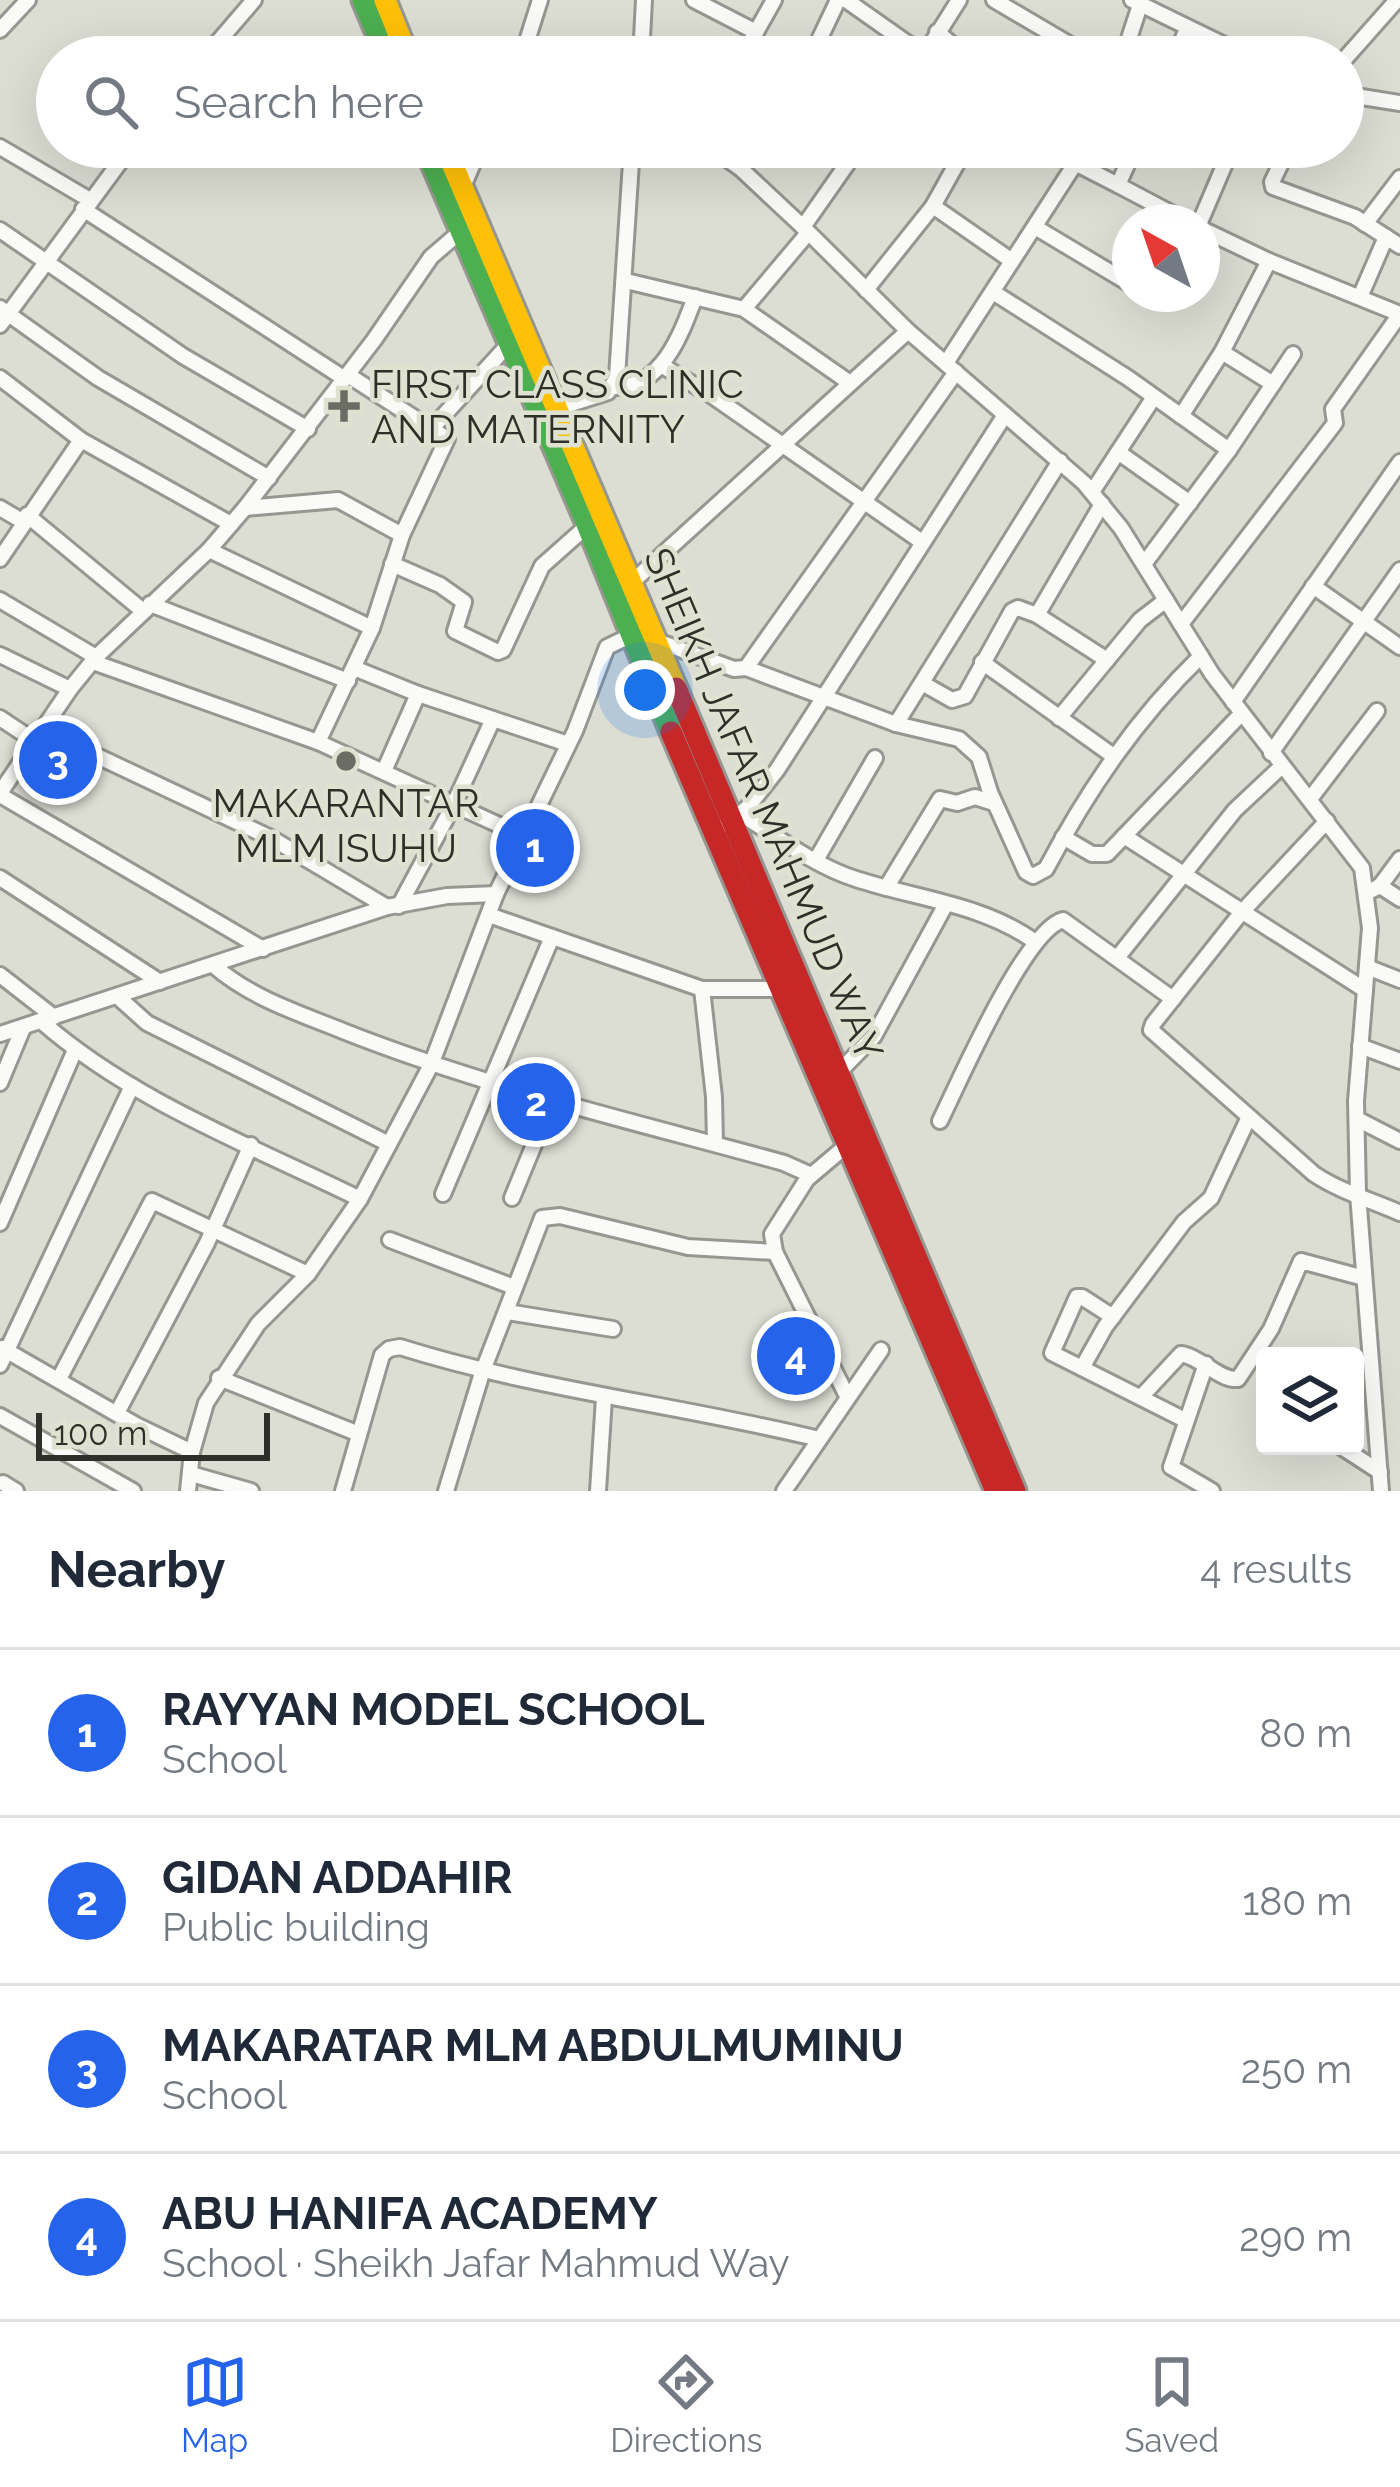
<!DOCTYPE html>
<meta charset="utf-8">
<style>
body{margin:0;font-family:Raleway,sans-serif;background:#f6f6f7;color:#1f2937}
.controls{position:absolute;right:36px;bottom:36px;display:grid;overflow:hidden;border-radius:12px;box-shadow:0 12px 48px #0002}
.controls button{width:108px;height:108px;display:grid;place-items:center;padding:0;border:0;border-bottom:3px solid #e0e1e3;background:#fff;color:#1f2937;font:60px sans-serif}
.compass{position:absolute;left:1112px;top:204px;width:108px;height:108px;border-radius:50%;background:#fff;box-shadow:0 12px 48px #0002;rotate:320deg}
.scale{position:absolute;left:36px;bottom:30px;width:234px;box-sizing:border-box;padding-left:12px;border:6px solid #2e2f28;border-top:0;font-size:33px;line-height:42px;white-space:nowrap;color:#2e2f28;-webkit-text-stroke:9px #dfe1d1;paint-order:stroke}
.you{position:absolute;left:645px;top:690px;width:42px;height:42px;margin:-30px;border:9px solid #fff;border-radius:50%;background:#1a73e8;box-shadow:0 0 0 18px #1a73e833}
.badge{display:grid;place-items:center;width:78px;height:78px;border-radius:50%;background:#2563eb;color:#fff;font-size:39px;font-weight:700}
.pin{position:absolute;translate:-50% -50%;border:6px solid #fff;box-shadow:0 3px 12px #0006}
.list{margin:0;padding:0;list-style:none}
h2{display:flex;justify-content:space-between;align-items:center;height:156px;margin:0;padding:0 48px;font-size:51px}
h2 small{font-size:39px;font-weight:400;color:#747a83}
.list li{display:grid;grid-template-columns:78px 1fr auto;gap:36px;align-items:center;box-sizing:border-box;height:168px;padding:0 48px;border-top:3px solid #e0e1e3}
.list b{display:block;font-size:45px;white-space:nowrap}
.list p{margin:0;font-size:39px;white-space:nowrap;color:#747a83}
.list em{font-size:39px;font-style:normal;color:#747a83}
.icon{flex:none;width:66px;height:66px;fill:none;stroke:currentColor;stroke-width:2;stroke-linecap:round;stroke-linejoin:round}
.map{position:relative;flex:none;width:1400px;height:1491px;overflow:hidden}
.search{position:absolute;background:#fff;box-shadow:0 12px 48px #0002;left:36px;right:36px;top:36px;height:132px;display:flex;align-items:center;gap:30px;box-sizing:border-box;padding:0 42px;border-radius:66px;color:#747a83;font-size:45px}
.sheet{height:828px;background:#fff}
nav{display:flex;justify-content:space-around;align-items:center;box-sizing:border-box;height:168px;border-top:3px solid #e0e1e3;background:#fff;font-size:33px;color:#747a83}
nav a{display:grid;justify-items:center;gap:6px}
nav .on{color:#2563eb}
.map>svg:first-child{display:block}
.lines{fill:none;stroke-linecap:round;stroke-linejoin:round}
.street-casing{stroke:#969790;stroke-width:20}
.fast-casing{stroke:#969790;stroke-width:27}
.slow-casing{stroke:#969790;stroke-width:27}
.jam-casing{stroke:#969790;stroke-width:27}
.street{stroke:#fafaf9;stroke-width:14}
.fast{stroke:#4caf50;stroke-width:21}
.slow{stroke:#ffc107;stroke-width:21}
.jam{stroke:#c62828;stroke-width:21}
.poi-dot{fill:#6b6c64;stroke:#dfe1d1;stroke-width:4.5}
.labels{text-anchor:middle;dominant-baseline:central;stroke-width:9;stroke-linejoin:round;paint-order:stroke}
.poi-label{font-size:39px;fill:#2e2f28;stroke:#dfe1d1;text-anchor:start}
.street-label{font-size:39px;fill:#2e2f28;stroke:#dfe1d1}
</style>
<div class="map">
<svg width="1400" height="1491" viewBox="0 0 1400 1491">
<rect width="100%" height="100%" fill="#dcded4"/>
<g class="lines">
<g class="street-casing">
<g id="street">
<polyline points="694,0 756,32"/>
<polyline points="846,0 924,55"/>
<polyline points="994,0 1091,57"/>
<polyline points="1132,0 1249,57"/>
<polyline points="0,30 28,0"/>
<polyline points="937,32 967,57"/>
<polyline points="205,57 254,0"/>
<polyline points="522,57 540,0"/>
<polyline points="641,57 644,0"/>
<polyline points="742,57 774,0"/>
<polyline points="811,57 838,0"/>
<polyline points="923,57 959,0"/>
<polyline points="1123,57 1140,5"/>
<polyline points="1175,57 1187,29"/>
<polyline points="1343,61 1397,0"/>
<polyline points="1343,94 1400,103"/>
<polyline points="0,147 90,200"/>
<polyline points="710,147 740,168 803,227 908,331 1084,483 1121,528 1212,674 1362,868 1370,928 1356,1101 1358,1194 1381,1491"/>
<polyline points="1289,147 1272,182 1273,187 1355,217 1400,246"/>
<polyline points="1077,164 1118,185 1135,147"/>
<polyline points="740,168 754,147"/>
<polyline points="1118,185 1188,222"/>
<polyline points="462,189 480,147"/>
<polyline points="933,206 1012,261"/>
<polyline points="83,209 345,379"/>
<polyline points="1200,222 1232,147"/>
<polyline points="1365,224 1400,178"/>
<polyline points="803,227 859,147"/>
<polyline points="1035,227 1130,284"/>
<polyline points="1202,229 1269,261"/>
<polyline points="0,230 183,356 308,429"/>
<polyline points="626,281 744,309 850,383"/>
<polyline points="866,290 933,206 966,147"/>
<polyline points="993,292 1128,378 1229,450"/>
<polyline points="1151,294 1160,297 1165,294"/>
<polyline points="1360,297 1386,237"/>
<polyline points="0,308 98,378 269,478"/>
<polyline points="744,309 808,233"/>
<polyline points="0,325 131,147"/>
<polyline points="1222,352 1273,384"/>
<polyline points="946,363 1086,147"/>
<polyline points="661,365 714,397 922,542"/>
<polyline points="0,378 81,440 231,524"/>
<path d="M614,387C661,389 681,335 695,297"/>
<polyline points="555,409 608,392 617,377 632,147"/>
<polyline points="1181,416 1222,352 1269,261 1400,314"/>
<polyline points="433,427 509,344"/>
<polyline points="1118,452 1190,503"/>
<polyline points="1092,492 1154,397"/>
<polyline points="0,508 22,521"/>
<polyline points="245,508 338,500 402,535"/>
<polyline points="27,515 143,611"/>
<polyline points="209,550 372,628"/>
<polyline points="0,559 81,440"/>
<polyline points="392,564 440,585 464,602 455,631 498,652 503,650 542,566 587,526"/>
<polyline points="1144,564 1229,450 1293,354"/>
<polyline points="630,584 908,331"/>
<polyline points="1313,586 1400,647"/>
<polyline points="0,600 96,657"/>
<polyline points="150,604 348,681"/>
<polyline points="1037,615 1102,504"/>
<polyline points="1181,624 1335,423 1333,409 1400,314"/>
<polyline points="657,641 734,669 746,668 956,372"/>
<polyline points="0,655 70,689"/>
<polyline points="93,662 318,742 525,837"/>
<polyline points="982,662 1112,755"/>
<polyline points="354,668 418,694 568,744"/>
<path d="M746,668L896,724L959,739L979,757L990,792L1026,872L1033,876L1046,869C1088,790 1136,719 1201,656"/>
<polyline points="922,683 952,700 965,696 1012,611 1018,608 1037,615 1107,660"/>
<polyline points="1233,702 1400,462"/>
<polyline points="0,718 36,742"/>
<polyline points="1059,718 1140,620 1166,600"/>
<polyline points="896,724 1060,461"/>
<polyline points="44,731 271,838 387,907"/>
<polyline points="318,742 372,628 402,535 447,439 348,375"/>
<polyline points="1271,753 1400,570"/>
<polyline points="384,771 418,694"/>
<polyline points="0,793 70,689 96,657 209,550 245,508 374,340 431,257 460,232"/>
<polyline points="0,795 263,949"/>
<polyline points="1310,799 1377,711"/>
<path d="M741,814C777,837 815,866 856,879C917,899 982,904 1034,941"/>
<path d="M1327,821L1241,913L1153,1024L1151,1030L1314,1174C1341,1192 1371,1200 1400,1213"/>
<polyline points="726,825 747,808 777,770 1005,415"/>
<polyline points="1124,836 1365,990"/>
<polyline points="1063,837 1092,854 1107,854 1242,713"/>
<polyline points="816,860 875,758"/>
<polyline points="0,878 160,982"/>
<polyline points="1380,886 1400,899"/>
<polyline points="886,888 940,799 957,803 975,797 994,803"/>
<polyline points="1368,892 1380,886 1400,859"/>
<polyline points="399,906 454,804 493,719"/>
<polyline points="489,915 702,989 778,989"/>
<polyline points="1117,958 1235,810 1282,766"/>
<path d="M213,965C251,998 296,1012 343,1031C487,1088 636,1122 784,1163L811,1175"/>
<polyline points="1367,967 1400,980"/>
<polyline points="0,975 54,1017"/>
<polyline points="702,989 714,1097 715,1144"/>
<polyline points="117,996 147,1023 389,1144"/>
<path d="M41,1021C132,1101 252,1146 360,1199"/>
<polyline points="0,1034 387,907 447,896 496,894 575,731 607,647 630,636"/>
<polyline points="1360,1046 1400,1061"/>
<polyline points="840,1071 874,1036 946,904"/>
<polyline points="0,1083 23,1028"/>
<polyline points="1357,1119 1400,1141"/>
<path d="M940,1121C959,1082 1025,930 1063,920L1173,999"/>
<polyline points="846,1146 807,1179 772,1234 775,1252 847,1396"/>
<polyline points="443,1194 552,937"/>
<polyline points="512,1198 552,1101"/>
<polyline points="0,1223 75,1050"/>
<polyline points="390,1240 514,1287"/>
<polyline points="507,1312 613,1329"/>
<polyline points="1113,1317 1082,1297 1077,1297 1052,1353 1185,1420"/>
<polyline points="2,1348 136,1425 192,1452"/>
<polyline points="1206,1364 1171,1467 1212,1491"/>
<polyline points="0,1365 132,1086"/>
<polyline points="1082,1368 1105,1327 1184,1222 1211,1198 1248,1119"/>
<polyline points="219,1378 359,1434"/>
<polyline points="59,1379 152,1201 308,1274"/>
<path d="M1141,1397L1181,1354C1201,1357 1220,1381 1238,1379L1271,1329L1301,1261L1364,1278"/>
<polyline points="117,1413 207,1243 251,1145"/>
<polyline points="0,1416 133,1491"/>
<polyline points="1340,1446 1380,1472"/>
<polyline points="191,1474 251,1491"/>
<polyline points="3,1483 16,1491"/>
<polyline points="188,1491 192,1452 206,1403 258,1324 308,1274 360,1199 431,1065 496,894"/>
<path d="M343,1491L382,1355L389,1349L400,1347C537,1390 680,1405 819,1439"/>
<polyline points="446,1491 482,1373 542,1218 560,1216 688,1247 775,1252"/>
<polyline points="598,1491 604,1398"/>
<polyline points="784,1491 881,1350"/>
</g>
</g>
<g class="fast-casing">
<g id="fast">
<polyline points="363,0 387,57"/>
<polyline points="425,147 585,519 671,732"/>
</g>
</g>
<g class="slow-casing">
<g id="slow">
<polyline points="385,0 408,57"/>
<polyline points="445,147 676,688"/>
</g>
</g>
<g class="jam-casing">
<g id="jam">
<polyline points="676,688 1015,1491"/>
<polyline points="671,732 996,1491"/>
</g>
</g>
<use href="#street" class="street"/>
<use href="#fast" class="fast"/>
<use href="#slow" class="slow"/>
<use href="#jam" class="jam"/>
</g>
<g class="poi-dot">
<path d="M338 388h12v12h12v12h-12v12h-12v-12h-12v-12h12z"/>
<circle cx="346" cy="761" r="12"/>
</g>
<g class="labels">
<g class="poi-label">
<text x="371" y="384">FIRST CLASS CLINIC<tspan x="371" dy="45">AND MATERNITY</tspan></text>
<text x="346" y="803" text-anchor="middle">MAKARANTAR<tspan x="346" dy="45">MLM ISUHU</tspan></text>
</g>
<g class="street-label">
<text transform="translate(764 804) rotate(67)">SHEIKH JAFAR MAHMUD WAY</text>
</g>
</g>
</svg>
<div class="controls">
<button><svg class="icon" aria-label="layers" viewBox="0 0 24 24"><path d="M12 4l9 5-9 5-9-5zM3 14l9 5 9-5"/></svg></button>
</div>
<svg class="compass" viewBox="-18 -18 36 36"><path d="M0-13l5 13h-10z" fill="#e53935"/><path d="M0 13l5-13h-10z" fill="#747a83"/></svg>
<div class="scale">100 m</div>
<div class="you"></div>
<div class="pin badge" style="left:535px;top:848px">1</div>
<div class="pin badge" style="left:536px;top:1102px">2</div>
<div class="pin badge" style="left:58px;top:760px">3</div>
<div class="pin badge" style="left:796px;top:1356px">4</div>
<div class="search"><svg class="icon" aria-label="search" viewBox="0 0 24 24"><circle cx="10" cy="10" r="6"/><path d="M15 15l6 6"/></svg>Search here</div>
</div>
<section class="sheet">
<h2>Nearby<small>4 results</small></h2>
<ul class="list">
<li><span class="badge">1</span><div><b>RAYYAN MODEL SCHOOL</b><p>School</p></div><em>80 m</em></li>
<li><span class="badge">2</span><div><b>GIDAN ADDAHIR</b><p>Public building</p></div><em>180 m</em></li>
<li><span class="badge">3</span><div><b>MAKARATAR MLM ABDULMUMINU</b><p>School</p></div><em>250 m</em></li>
<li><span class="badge">4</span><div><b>ABU HANIFA ACADEMY</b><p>School · Sheikh Jafar Mahmud Way</p></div><em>290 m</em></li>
</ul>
</section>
<nav>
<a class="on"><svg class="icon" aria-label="map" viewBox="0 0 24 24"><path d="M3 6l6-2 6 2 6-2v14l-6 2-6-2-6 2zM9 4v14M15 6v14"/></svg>Map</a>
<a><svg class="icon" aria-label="directions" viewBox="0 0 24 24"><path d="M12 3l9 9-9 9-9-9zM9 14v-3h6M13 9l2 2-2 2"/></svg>Directions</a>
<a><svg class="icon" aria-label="saved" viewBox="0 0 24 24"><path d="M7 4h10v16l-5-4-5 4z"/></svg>Saved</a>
</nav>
